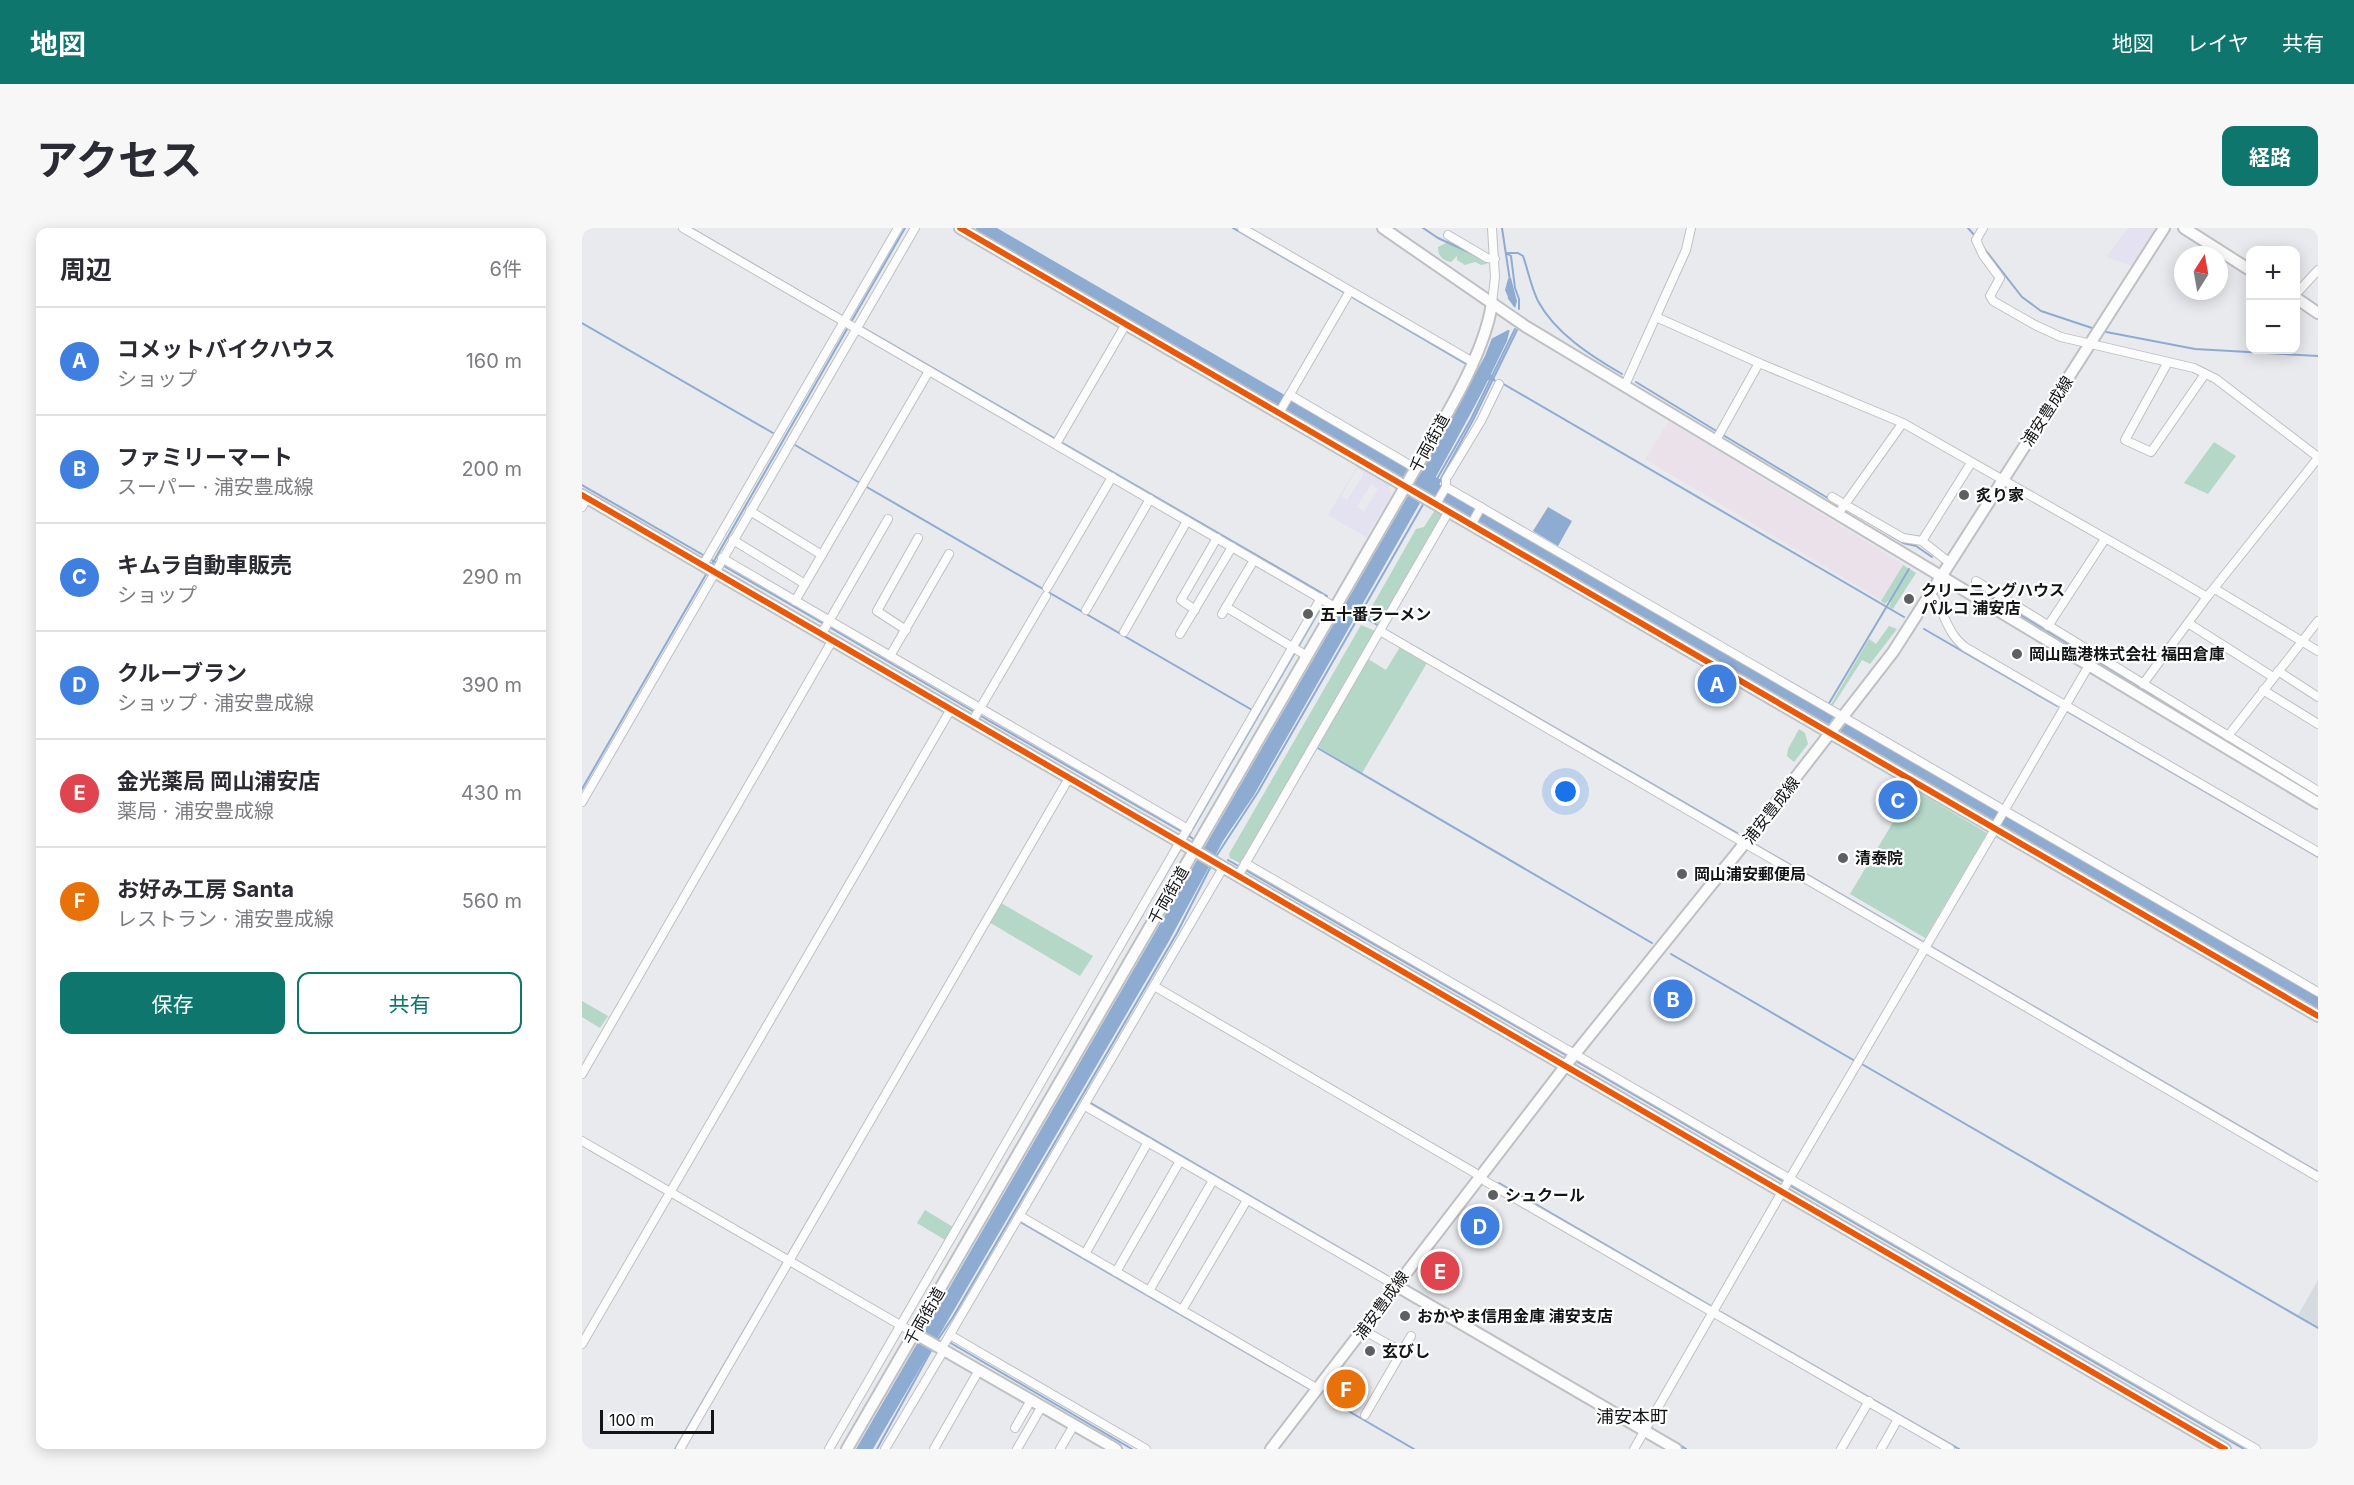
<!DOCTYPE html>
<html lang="ja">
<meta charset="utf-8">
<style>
body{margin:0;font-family:Inter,"Noto Sans JP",sans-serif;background:#f7f7f7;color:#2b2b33}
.controls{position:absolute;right:18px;top:18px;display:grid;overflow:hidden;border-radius:12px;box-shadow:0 3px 15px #0003}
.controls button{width:54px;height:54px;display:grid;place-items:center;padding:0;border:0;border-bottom:2px solid #e1e1e2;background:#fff;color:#2b2b33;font:30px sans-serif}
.compass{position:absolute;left:1592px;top:18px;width:54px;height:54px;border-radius:50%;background:#fff;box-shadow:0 3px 15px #0003;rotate:11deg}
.scale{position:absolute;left:18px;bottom:15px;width:114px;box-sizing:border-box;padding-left:6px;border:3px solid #131416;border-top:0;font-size:16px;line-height:21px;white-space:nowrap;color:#131416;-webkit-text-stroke:4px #fff;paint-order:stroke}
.you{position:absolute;left:984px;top:564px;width:21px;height:21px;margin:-15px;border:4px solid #fff;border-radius:50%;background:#1a73e8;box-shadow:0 0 0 9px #1a73e833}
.badge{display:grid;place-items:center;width:39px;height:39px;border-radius:50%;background:#0f766e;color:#fff;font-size:20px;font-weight:700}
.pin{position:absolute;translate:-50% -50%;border:3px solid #fff;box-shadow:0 2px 6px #0006}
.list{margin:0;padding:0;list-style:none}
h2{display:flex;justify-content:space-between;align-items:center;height:78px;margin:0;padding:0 24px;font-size:26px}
h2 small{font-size:20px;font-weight:400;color:#7c7c81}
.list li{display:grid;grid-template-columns:39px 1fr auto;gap:18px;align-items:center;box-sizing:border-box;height:108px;padding:0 24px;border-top:2px solid #e1e1e2}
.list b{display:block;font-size:22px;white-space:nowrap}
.list p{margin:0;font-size:20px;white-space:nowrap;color:#7c7c81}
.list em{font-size:20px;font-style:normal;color:#7c7c81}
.actions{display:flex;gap:12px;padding:18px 24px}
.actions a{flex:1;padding:14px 0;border:2px solid #0f766e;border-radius:12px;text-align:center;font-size:21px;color:#0f766e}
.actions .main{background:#0f766e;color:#fff}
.map{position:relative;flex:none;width:1736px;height:1221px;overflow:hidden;border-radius:12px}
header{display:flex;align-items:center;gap:36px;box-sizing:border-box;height:84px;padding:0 30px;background:#0f766e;color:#fff}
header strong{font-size:28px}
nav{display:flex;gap:33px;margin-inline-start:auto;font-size:21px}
.intro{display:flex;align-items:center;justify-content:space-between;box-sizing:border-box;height:144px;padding:0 36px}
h1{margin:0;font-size:42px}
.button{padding:15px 27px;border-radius:12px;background:#0f766e;color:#fff;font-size:21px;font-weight:700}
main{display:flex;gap:36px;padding:0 36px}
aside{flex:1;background:#fff;border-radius:12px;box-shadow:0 3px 15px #0003}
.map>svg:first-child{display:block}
.commercial{fill:#e4e2f0;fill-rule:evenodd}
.industrial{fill:#eae1eb}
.built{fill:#d6dbe2}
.green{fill:#b4d7c8}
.water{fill:#8eabd2}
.pier{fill:#e8eaed}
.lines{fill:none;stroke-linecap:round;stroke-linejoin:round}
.stream{stroke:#8eabd2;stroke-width:2}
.river{stroke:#8eabd2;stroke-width:14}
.street-casing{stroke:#bfc0c3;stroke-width:10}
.secondary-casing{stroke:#bfc0c3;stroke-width:14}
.street{stroke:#fcfcfc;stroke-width:8}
.secondary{stroke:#fcfcfc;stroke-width:10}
.cycleway-casing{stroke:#fff;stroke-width:10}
.cycleway{stroke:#e8590c;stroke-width:6}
.poi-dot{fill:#5e5f61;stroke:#fff;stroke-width:2}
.labels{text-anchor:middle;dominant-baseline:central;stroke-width:4.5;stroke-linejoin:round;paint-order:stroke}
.street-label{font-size:16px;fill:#131416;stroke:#fff}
.poi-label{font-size:16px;font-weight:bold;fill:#131416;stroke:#fff;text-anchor:start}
.neighbourhood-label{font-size:18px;fill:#131416;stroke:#fff}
</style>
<header>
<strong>地図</strong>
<nav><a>地図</a><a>レイヤ</a><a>共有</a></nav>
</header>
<div class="intro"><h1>アクセス</h1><a class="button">経路</a></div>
<main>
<aside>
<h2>周辺<small>6件</small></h2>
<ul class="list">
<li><span class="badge" style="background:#3f7fe0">A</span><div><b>コメットバイクハウス</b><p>ショップ</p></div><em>160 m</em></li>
<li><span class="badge" style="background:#3f7fe0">B</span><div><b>ファミリーマート</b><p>スーパー · 浦安豊成線</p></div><em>200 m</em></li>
<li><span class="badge" style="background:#3f7fe0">C</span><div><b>キムラ自動車販売</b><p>ショップ</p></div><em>290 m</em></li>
<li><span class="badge" style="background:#3f7fe0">D</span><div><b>クルーブラン</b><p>ショップ · 浦安豊成線</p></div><em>390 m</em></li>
<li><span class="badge" style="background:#e0444e">E</span><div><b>金光薬局 岡山浦安店</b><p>薬局 · 浦安豊成線</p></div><em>430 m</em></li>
<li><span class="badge" style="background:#e8710a">F</span><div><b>お好み工房 Santa</b><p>レストラン · 浦安豊成線</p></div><em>560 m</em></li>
</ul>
<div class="actions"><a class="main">保存</a><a>共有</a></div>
</aside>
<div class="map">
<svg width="1736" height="1221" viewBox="0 0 1736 1221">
<rect width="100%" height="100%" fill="#e8eaed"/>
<g class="commercial">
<polygon points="1546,0 1574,0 1550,38 1524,29"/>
<path d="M776,237L806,254L809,268L784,309L746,287ZM775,241L781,244V248L765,272L759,268ZM789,256L796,261L782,284L775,279Z"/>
</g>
<polygon class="industrial" points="1087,193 1321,336 1299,372 1063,231"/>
<polygon class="built" points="1736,1052 1736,1099 1716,1087"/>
<g class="green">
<path d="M865,12L904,31L905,36L899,37L893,34L883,37L875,32V28L869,34C860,32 856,28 856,19L864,15Z"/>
<polygon points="1632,214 1654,228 1626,266 1602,255"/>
<polygon points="853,282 861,286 797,397 784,389 834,301 842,299"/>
<polygon points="1321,337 1334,345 1311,381 1307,379 1309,374 1306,373 1303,376 1299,373"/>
<polygon points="779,397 793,403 658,635 648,630 647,626"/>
<polygon points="1307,398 1315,401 1288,436 1280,432 1250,479 1248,478 1287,411 1294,416"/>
<polygon points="818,419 845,435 780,545 735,518 786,431 804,442"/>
<polygon points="1217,501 1223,505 1226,516 1212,534 1205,528 1206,521"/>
<polygon points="1331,561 1405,605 1343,710 1268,666"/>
<polygon points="419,675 511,728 498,748 407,694"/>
<polygon points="0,773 26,788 18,800 0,789"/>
<polygon points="343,982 371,999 363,1012 335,995"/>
</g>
<g class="water">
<polygon points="929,50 935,73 925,113 909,146 915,154 906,152 887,190 854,249 860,252 851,267 838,275 672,567 641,613 587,713 291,1221 274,1221 842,240 903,128 926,69 923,62 926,51"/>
<polygon points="966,279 990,293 976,318 951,303"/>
</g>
<g class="pier">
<polygon points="922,65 932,79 945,88 936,104 926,102 909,111"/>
<polygon points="903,159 905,160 890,191 858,248 861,250 860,252 854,249"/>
</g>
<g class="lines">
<g class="stream">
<polyline points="109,0 262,89"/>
<polyline points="651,0 763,65"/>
<polyline points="841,0 856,10 897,29"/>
<polyline points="920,0 928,53"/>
<polyline points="1386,0 1394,9"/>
<polyline points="1401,19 1440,69 1459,83 1513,101"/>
<polyline points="924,25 929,28 933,60 937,71 937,81"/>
<path d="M926,25H936L941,28C946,42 949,59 956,73C973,105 1009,128 1040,146"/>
<polyline points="768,68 884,136"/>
<polyline points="0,95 191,205"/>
<polyline points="280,99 745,368 744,370"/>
<polyline points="1519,103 1613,121 1736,128"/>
<polyline points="918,154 1322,389"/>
<polyline points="1054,154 1136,204"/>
<polyline points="1141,207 1249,272"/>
<polyline points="213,217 278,255"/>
<polyline points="855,251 889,191 933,101"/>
<polyline points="857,254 891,192 935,102"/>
<polyline points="0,257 135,335"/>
<polyline points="283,258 677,486"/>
<polyline points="1286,294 1321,315 1334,318 1350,329"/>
<polyline points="140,337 242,396"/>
<polyline points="129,338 323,0"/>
<polyline points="1391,358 1503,426"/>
<polyline points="778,387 797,398"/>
<polyline points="247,399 392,484"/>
<polyline points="1342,401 1475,478"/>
<polyline points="804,402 1155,605"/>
<polyline points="1518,435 1736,568"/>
<polyline points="1246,477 1327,341"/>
<polyline points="1486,484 1736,629"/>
<polyline points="397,487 600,604"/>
<polyline points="734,519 1070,715"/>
<polyline points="0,561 126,343"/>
<polyline points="605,606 611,611"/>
<polyline points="606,609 741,376"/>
<polyline points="1174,617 1343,715"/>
<polyline points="633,630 676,564 843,273"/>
<polyline points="646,632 987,829"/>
<polyline points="577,658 598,622"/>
<polyline points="1348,718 1736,944"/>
<polyline points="539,723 561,686"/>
<polyline points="1089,726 1273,833"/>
<polyline points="480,825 536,728"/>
<polyline points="992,832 1202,954"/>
<polyline points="1278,835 1736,1100"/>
<polyline points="739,851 894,941"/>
<polyline points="507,874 809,1050"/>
<polyline points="917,955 1129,1078"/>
<polyline points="1207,957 1662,1221"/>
<polyline points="440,995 726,1160"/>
<polyline points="1139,1084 1377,1221"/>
<polyline points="355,1113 371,1089 595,705 629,638"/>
<polyline points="367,1114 550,1221"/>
<polyline points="744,1170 832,1221"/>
<polyline points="1095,1215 1104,1221"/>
<polyline points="93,1221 386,718"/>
<polyline points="295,1221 350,1121"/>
</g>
<g class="river">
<polyline points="401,0 823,245"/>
<polyline points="834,251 1736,774"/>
</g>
<g class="street-casing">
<g id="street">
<polyline points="101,0 753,379"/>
<polyline points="660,0 891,134"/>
<polyline points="910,0 913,49 910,75"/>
<polyline points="1401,0 1394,12 1401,27 1418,50 1408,68 1411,73 1453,97 1479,109 1612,140 1634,151 1736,229"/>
<polyline points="866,7 905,30 913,31"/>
<polyline points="1714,66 1736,42"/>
<polyline points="1074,89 1177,135 1321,195 1588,347 1625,369"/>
<polyline points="1586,134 1543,212 1569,224 1623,146"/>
<polyline points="1043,157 1104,22 1109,0"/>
<polyline points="708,167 833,240"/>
<polyline points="697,185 768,63"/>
<polyline points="1134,212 1177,135"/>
<polyline points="474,216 544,96"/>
<polyline points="864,259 1736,764"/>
<polyline points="1250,269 1321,310 1340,313 1368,335"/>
<polyline points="854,276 864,259 864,251 899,193 917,156"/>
<polyline points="0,279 5,270"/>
<polyline points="168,283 240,327"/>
<polyline points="1256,286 1320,196"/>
<polyline points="889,297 899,279"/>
<polyline points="151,312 223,356"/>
<polyline points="1340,313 1389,235"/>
<polyline points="140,330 606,601"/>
<polyline points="121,337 316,0"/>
<polyline points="1394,353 1736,563"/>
<polyline points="465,360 530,249"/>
<polyline points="1633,361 1736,423"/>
<path d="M1349,366C1363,383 1364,405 1383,419L1736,624"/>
<polyline points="213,373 347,143"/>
<polyline points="644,379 725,428"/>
<polyline points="504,382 568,271"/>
<polyline points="613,382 599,372 635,310"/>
<polyline points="640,386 672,332"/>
<polyline points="1606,395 1691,449"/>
<polyline points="1466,398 1523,311"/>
<polyline points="324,402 295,383 336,310"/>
<polyline points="798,403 1736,949"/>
<polyline points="542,404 605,293"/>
<polyline points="598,406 650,319"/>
<polyline points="239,407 306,291"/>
<polyline points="308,428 367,326"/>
<polyline points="1696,443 1736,469"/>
<polyline points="1561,456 1625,369 1736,230"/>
<polyline points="1681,462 1736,496"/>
<polyline points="390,494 464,368"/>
<polyline points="1646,508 1736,393"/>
<polyline points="0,574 333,0"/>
<polyline points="1412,600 1513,427"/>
<polyline points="663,635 1674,1221"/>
<polyline points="656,648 867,283"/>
<polyline points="572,758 893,945 903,953 1368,1221"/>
<polyline points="0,846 250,413"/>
<polyline points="503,878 813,1057"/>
<polyline points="0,913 332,1105"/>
<polyline points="438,988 736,1161"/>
<polyline points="503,1026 566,914"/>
<polyline points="534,1044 598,933"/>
<polyline points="567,1063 631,952"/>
<polyline points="600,1082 665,972"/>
<polyline points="781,1102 820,1124"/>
<polyline points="368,1107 564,1221"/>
<polyline points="0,1116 369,481"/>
<polyline points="360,1120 641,640"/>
<polyline points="783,1187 829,1108"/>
<polyline points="433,1200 449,1172"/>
<polyline points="98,1221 487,550"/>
<polyline points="247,1221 739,370"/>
<polyline points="303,1221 362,1122"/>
<polyline points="352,1221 397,1142"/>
<polyline points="435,1221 460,1178"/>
<polyline points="478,1221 492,1197"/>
<polyline points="1052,1221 1208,950 1413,601"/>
<polyline points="1259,1221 1287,1173"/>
<polyline points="1299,1221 1316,1191"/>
</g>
</g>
<g class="secondary-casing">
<g id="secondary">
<polyline points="378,0 1736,788"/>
<polyline points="801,0 943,98 1736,575"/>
<polyline points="1602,0 1668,42"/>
<polyline points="1714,70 1736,85"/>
<polyline points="0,267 1643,1221"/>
<polyline points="813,1057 1094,1221"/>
<polyline points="332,1105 534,1221"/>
<path d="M265,1221L827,252C855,202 902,131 910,75"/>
<polyline points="689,1221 988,832 1162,616 1311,424 1582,0"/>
</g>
</g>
<use href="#street" class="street"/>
<use href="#secondary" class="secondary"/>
<g class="cycleway-casing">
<g id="cycleway">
<polyline points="378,0 1736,788"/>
<polyline points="0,267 1643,1221"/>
</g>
</g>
<use href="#cycleway" class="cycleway"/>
</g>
<g class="poi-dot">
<circle cx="1382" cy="267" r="6"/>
<circle cx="1327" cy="371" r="6"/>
<circle cx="726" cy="386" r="6"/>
<circle cx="1435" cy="426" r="6"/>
<circle cx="1261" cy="630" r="6"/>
<circle cx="1100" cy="646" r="6"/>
<circle cx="911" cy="967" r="6"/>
<circle cx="823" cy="1088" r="6"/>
<circle cx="788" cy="1123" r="6"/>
</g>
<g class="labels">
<g class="street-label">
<text transform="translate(1465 183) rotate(-57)">浦安豊成線</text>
<text transform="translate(847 215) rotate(-61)">千両街道</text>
<text transform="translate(1189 582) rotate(-52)">浦安豊成線</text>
<text transform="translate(586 667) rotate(-60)">千両街道</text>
<text transform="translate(799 1077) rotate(-54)">浦安豊成線</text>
<text transform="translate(342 1088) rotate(-60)">千両街道</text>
</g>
<g class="poi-label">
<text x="1394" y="267">炙り家</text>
<text x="1339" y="362">クリーニングハウス<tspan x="1339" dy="18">パルコ 浦安店</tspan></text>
<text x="738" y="386">五十番ラーメン</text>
<text x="1447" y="426">岡山臨港株式会社 福田倉庫</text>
<text x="1273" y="630">清泰院</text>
<text x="1112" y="646">岡山浦安郵便局</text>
<text x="923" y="967">シュクール</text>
<text x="835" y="1088">おかやま信用金庫 浦安支店</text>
<text x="800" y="1123">玄びし</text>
</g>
<g class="neighbourhood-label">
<text x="1050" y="1188">浦安本町</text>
</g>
</g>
</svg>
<div class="controls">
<button>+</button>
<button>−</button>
</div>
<svg class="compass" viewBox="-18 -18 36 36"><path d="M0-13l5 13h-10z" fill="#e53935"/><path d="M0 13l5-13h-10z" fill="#7c7c81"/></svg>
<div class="scale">100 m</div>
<div class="you"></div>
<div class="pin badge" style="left:1135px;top:456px;background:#3f7fe0">A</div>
<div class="pin badge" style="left:1091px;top:771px;background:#3f7fe0">B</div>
<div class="pin badge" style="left:1316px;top:572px;background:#3f7fe0">C</div>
<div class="pin badge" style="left:898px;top:998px;background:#3f7fe0">D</div>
<div class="pin badge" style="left:858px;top:1043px;background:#e0444e">E</div>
<div class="pin badge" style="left:764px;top:1161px;background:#e8710a">F</div>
</div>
</main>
